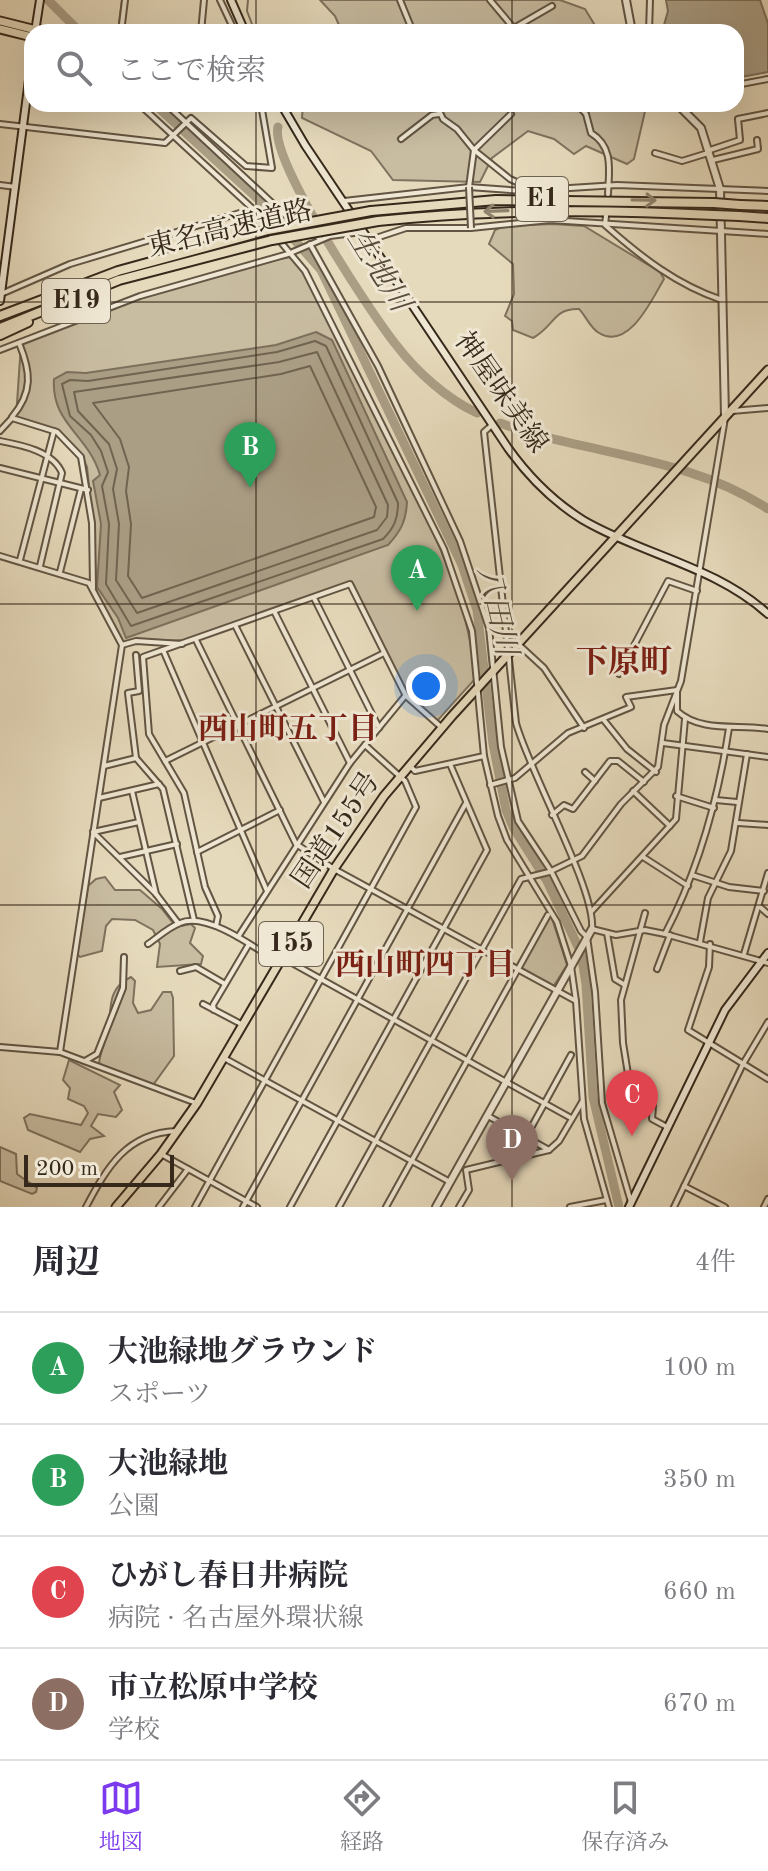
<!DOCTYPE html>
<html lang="ja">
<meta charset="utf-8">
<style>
body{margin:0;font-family:"Old Standard TT","Noto Serif JP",serif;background:#f7f7f7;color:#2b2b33}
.scale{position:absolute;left:24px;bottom:20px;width:150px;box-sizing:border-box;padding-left:8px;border:4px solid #36291b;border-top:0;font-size:22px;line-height:28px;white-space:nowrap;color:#36291b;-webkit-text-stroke:6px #efe7d3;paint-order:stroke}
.you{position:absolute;left:426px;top:686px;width:28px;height:28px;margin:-20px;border:6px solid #fff;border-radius:50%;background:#1a73e8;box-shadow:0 0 0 12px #1a73e833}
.badge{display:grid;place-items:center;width:52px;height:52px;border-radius:50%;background:#7c3aed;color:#fff;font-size:26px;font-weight:700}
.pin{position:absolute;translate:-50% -66px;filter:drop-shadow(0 2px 4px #0008)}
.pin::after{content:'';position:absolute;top:42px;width:28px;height:24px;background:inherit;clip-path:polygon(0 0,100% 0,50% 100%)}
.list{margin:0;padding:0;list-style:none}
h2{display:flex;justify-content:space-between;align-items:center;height:104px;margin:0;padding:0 32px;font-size:34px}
h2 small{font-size:26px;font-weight:400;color:#7c7c81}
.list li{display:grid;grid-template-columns:52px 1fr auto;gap:24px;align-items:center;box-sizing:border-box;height:112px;padding:0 32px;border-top:2px solid #e1e1e2}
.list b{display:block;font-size:30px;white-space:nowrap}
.list p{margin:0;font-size:26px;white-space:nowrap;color:#7c7c81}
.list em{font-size:26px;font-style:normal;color:#7c7c81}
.icon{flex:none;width:44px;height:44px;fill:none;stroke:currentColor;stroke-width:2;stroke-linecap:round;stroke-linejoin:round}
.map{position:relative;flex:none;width:768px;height:1207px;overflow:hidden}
.search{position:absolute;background:#fff;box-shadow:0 8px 32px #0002;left:24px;right:24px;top:24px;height:88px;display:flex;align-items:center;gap:20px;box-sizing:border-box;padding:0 28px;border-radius:24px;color:#7c7c81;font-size:30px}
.sheet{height:552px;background:#fff}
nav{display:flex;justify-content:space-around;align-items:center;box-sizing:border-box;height:112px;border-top:2px solid #e1e1e2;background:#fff;font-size:22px;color:#7c7c81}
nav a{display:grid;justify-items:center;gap:4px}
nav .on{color:#7c3aed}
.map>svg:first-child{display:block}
.green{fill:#c8bca1;stroke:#7f725e;stroke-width:2}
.water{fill:#aa9e85;stroke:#7c6f5b;stroke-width:2}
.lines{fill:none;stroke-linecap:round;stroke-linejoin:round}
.shore{stroke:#706450;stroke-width:2}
.stream{stroke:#7c6f5b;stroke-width:2}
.river{stroke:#aa9e85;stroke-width:9}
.minor-casing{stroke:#625543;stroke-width:8}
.tertiary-casing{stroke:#625543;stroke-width:10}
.secondary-casing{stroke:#36291b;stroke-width:10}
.trunk-casing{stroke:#36291b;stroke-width:11}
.motorway-casing{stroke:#36291b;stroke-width:12}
.minor{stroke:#efe7d3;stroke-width:4}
.tertiary{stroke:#efe7d3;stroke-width:6}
.secondary{stroke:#efe7d3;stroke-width:6}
.trunk{stroke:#e6dabc;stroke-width:7}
.motorway{stroke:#e6dabc;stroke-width:8}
.minor-bridge-casing{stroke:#625543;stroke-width:8;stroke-linecap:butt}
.motorway-bridge-casing{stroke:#36291b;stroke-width:12;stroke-linecap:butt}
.minor-bridge{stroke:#efe7d3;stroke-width:4}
.motorway-bridge{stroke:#e6dabc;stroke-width:8}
.oneway{stroke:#8e826c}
.grid{fill:none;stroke:#36291b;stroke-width:2;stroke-opacity:0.55}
.labels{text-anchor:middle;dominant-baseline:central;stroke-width:6;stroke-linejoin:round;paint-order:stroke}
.shield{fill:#efe7d3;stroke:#6e6252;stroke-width:2}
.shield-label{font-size:26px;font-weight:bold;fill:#36291b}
.street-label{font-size:28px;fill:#36291b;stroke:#efe7d3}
.water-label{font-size:30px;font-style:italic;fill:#594c3b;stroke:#efe7d3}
.neighbourhood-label{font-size:30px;font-weight:bold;fill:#7a1f14;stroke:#efe7d3}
.quarter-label{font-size:32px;font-weight:bold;fill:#7a1f14;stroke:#efe7d3}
</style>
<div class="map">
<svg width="768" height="1207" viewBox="0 0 768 1207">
<rect width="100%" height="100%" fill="#e6dabc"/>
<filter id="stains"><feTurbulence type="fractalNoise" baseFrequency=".0025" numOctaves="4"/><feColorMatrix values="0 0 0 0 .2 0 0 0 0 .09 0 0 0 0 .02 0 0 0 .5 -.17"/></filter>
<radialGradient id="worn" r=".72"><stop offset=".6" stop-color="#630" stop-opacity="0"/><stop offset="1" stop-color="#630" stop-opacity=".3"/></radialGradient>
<g class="green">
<polygon points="320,0 560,0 585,9 599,32 342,32 335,16"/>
<polygon points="303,104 643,104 646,107 634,159 627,164 586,146 574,154 554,139 528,131 492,158 480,182 393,180 371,151 302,118"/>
<path d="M553,224L584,226L660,272L664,279C652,299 629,351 599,333C590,328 586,316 579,309C553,308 555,326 533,338L513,330L512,321L505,316L514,294L513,264L489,244L495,230L504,226Z"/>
<path d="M291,257L304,272C333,332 363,392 393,452C430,525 469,595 475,679L437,721L406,690L352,582L189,640L122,642L97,598L93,524L87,467L82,456L58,431L16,418L21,344C109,310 198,272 291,257Z"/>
<polygon points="105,877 115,890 140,890 162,909 176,927 191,924 195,928 190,943 203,956 201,964 157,967 160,944 153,930 135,920 112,919 106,926 102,951 80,957 77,954 88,886 96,879"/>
<polygon points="550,912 567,965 553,987 519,968"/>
<path d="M131,977L135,981L133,1003L138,1013L151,1010L163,992H171L173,998L174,1056L153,1085L118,1074L99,1064C100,1050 108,1037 109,1026C111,1006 108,988 131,977Z"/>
<polygon points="69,1060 120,1085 114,1092 122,1110 116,1117 98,1114 91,1126 104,1136 90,1139 80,1152 28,1130 24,1118 30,1114 81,1125 88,1113 84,1106 68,1099 70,1088 63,1080"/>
<polygon points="0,1147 16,1154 17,1174 37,1188 36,1192 32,1194 0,1181"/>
</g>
<g class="water">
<polygon points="666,0 760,0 768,23 768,72 736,78 736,32 658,32 658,28 664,25 668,11"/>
<path d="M316,332L332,340L407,502C406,521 401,531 388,545L126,638L118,618L97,587L101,524L93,481L100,475C88,434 51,424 54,379L67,372L86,373L276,345Z"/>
</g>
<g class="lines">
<g class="shore">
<path d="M315,341L326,346L398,503C398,519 394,528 383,539L131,626L106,584L109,524L102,486L108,472L101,451L91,435L70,416L62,384L70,380L88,381L277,352Z"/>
<polygon points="317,352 388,505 387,517 377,530 137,613 116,580 119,524 113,489 117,469 109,444 78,411 74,392 279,362"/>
<polygon points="310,366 376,507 374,517 142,598 128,576 131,524 126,491 129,467 120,439 93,403 281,374"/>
</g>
<g class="stream">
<polyline points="248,0 247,11 255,32"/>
<polyline points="118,32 122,0"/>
</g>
<g class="river">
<polyline points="48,0 80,32"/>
<polyline points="154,104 259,200 321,270 462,565 477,610 493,744 506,810 513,827 547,881 581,953 586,984 593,1097 619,1207"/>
<path d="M278,127C269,159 372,315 397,346C417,372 447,399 477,413"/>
<path d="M500,423C589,455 688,456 768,509"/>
</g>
<g class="minor-casing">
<g id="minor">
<polyline points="220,0 235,32"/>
<polyline points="400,0 413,32"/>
<polyline points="490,0 517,32"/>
<polyline points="514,28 552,6"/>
<polyline points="121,32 125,0"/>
<polyline points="201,32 204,0"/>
<polyline points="649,32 650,0"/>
<polyline points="736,85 768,79"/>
<polyline points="139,104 253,209 305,271 444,549 472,631 484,756 498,816 507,840 557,922 571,966 576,1001"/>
<polyline points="166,104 285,215 294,216 320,239"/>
<polyline points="436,104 443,119 457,129 474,150 510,179 532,189"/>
<path d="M577,104L586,114L591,133C614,147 609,171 608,194"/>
<polyline points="0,124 165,143 191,118 246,166 272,168 261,104"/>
<polyline points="401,139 432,115 439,114"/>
<polyline points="710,150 740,140 738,119 768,113"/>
<polyline points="655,153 682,161 708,153"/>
<polyline points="713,160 758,149 757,140"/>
<polyline points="0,185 16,187"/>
<polyline points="469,187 474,150 511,114"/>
<polyline points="344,201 469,187 523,191 617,185 768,191"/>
<path d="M606,216L605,225C641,257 677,285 722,300"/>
<polyline points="370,240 406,228 471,228 550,220 768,234"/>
<polyline points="310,244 378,366 460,541 489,628 501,747 518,821 551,871 581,931 587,937 595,992 602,1103 631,1202"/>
<polyline points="1,294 70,264 253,209"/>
<polyline points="0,350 140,296 288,254 330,236 362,232"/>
<polyline points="732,411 768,408"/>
<path d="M12,417C33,392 31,372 19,343"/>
<path d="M492,425L484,432L516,723C529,771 596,890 592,929L616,935L645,930L665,934L768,963"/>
<polyline points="0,431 12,418 57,432 81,457 92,523 93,588"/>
<path d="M0,441C21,445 53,451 62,473L40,566"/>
<polyline points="0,468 88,490"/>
<polyline points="0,556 89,583 122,645 60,1052"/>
<polyline points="20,560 54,431"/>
<polyline points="60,572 81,489"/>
<polyline points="314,598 379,728"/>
<polyline points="275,613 350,763"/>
<polyline points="236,627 324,802"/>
<polyline points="196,640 296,844 334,869 576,1001 584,1119 609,1207"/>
<polyline points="518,644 544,668 584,728"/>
<polyline points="122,645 136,641 182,644"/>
<polyline points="163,650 267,891"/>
<polyline points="136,655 139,691 128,693 136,758 163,789 194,920"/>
<polyline points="619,674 668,581 697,591"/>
<polyline points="603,719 627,749 656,772"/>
<polyline points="663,743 768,757"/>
<polyline points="165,761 384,653"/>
<polyline points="104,766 136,758"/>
<polyline points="411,767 415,771 484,756"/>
<polyline points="585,772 595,781"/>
<path d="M490,785L515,778L568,733L631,707L626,697L677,690V711C701,733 738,724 768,729"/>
<polyline points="132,791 156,894"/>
<polyline points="633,791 670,826"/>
<polyline points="676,796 714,808"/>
<polyline points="99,798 159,784"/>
<polyline points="716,800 737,802"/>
<polyline points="552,815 564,805 573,809 610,761 618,761 644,782"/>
<polyline points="139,822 93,832 156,894 178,923"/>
<polyline points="738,823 768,825"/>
<polyline points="197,852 280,810"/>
<polyline points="120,857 177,844"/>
<polyline points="643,857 688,886"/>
<polyline points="692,875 729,887 764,891"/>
<polyline points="760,907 768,914"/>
<polyline points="591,912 676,819 685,719"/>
<polyline points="645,913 621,1000 623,1043 633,1105 653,1106 652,1119 667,1127"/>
<polyline points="216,926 218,916 205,887 184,793 149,734 143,657 350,584 406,696 441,727"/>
<polyline points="607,933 615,979 625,985"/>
<path d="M665,934C699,869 718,800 729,728"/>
<polyline points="238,937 350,763 405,696"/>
<polyline points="700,942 708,898 731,851 747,754"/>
<path d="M148,944C158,937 169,927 180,923C207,911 257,949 279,963"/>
<polyline points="710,944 709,967 688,1030 768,1079"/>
<polyline points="744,954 768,873"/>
<polyline points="283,958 571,1118"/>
<polyline points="657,969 670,935"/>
<polyline points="180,971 196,967 225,984"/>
<polyline points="203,1004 241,1024"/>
<polyline points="214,1010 213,1005 249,944"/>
<polyline points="0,1047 60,1052 196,1103"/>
<polyline points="224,1058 450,1182"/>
<polyline points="85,1061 97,1054 123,988 124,957"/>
<polyline points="488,1116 549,1150"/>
<polyline points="526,1137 571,1055"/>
<polyline points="161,1154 257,1207"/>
<polyline points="684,1186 725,1207"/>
<path d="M86,1207C107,1167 127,1133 176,1131"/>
<polyline points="159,1207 188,1169"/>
<polyline points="195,1207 416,807 405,781 365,745"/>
<polyline points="243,1207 466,803"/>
<polyline points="290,1207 487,850 450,764"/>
<polyline points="339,1207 521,879 549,872 582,856 621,804 658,767 664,725 681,681 725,418"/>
<polyline points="386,1207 548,915"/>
<polyline points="459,1207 469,1190 466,1170 549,1150 559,1141 582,1102"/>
<polyline points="570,1207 606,1200"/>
<polyline points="674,1207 743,1064 768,1022"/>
<polyline points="764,1207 768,1199"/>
</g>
</g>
<g class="tertiary-casing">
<g id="tertiary">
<polyline points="626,0 632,32"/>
<polyline points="677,104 701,128 720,189 725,416"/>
<polyline points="436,1207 592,929"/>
</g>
</g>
<g class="secondary-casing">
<g id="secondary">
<polyline points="231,0 245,32"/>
<polyline points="35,32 40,0"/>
<path d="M281,104L305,145L508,448C528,476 554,502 583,520C643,555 715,566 768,614"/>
<polyline points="0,301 32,57"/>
<polyline points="629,1207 725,1010 768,953"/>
</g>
</g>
<g class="trunk-casing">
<g id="trunk">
<polyline points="0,21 44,32"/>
<polyline points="0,29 32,37"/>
<polyline points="116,1207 161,1154 197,1103 334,869 384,796 452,716 768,370"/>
</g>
</g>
<g class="motorway-casing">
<g id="motorway">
<polyline points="740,205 768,206"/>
<polyline points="371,211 496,200 714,203"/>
<polyline points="739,216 768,218"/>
<path d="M378,221C490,209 601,209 714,215"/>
<polyline points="0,316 118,271 268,230"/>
<polyline points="0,328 119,280 272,240"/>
<polyline points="0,335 28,322"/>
</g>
</g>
<use href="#minor" class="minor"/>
<use href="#tertiary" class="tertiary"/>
<use href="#secondary" class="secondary"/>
<use href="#trunk" class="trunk"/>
<use href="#motorway" class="motorway"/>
<g class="minor-bridge-casing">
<polyline id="minor-bridge" points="469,187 471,228"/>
</g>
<g class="motorway-bridge-casing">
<g id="motorway-bridge">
<polyline points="714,203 740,205"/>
<polyline points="714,215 739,216"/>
<polyline points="268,230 371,211"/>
<polyline points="272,240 378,221"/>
</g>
</g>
<use href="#minor-bridge" class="minor-bridge"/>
<use href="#motorway-bridge" class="motorway-bridge"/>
</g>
<defs><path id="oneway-shaft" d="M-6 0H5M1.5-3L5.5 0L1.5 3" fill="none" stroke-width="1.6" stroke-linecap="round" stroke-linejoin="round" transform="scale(2)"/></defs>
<g class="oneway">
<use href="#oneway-shaft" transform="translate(644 200) rotate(1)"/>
<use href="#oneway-shaft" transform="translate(496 211) rotate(178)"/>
</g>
<path class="grid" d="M256,0V32M512,0V32M256,104V1207M512,104V1207M0,302H768M0,604H768M0,905H768"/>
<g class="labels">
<g class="shield">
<rect x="516" y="177" width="52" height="44" rx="6"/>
<rect x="42" y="279" width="68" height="44" rx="6"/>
<rect x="259" y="922" width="64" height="44" rx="6"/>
</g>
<g class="shield-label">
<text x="542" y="199">E1</text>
<text x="76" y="301">E19</text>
<text x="291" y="944">155</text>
</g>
<g class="street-label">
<text transform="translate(230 230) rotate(-13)">東名高速道路</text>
<text transform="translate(500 393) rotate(55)">神屋味美線</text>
<text transform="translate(337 831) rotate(-56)">国道155号</text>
</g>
<g class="water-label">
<text transform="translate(378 271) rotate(58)">生地川</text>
<text transform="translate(496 611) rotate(77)">八田川</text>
</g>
<g class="neighbourhood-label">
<text x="288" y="730">西山町五丁目</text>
<text x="425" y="966">西山町四丁目</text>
</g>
<g class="quarter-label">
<text x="624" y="664">下原町</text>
</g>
</g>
<rect width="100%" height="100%" filter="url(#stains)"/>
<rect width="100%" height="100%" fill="url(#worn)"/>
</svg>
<div class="scale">200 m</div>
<div class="you"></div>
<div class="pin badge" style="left:417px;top:611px;background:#2e9e5b">A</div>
<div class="pin badge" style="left:250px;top:488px;background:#2e9e5b">B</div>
<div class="pin badge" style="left:632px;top:1136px;background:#e0444e">C</div>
<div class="pin badge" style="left:512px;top:1181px;background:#8d6e63">D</div>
<div class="search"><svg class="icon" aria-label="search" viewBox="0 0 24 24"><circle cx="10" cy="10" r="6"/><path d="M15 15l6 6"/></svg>ここで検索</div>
</div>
<section class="sheet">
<h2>周辺<small>4件</small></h2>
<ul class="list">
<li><span class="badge" style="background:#2e9e5b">A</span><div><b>大池緑地グラウンド</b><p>スポーツ</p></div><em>100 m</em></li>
<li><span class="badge" style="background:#2e9e5b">B</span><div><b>大池緑地</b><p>公園</p></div><em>350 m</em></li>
<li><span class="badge" style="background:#e0444e">C</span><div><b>ひがし春日井病院</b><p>病院 · 名古屋外環状線</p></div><em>660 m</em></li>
<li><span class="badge" style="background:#8d6e63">D</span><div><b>市立松原中学校</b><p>学校</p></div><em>670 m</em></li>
</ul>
</section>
<nav>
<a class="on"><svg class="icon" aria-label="map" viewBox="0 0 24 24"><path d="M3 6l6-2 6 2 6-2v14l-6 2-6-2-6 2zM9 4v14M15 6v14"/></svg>地図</a>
<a><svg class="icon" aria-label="directions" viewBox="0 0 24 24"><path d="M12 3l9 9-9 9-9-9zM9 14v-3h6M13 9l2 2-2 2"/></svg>経路</a>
<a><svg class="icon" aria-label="saved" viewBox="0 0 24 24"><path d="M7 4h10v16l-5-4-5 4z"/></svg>保存済み</a>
</nav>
